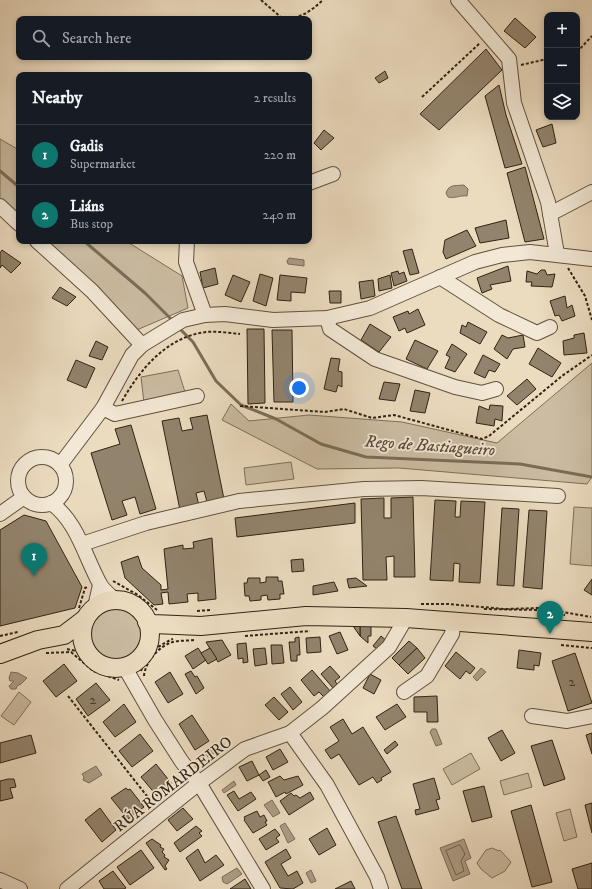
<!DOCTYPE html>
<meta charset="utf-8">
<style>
body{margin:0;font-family:"IM FELL DW Pica",serif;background:#20242c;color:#f1f3f6}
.controls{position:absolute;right:12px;top:12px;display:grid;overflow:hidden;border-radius:8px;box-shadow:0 2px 6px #0003}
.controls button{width:36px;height:36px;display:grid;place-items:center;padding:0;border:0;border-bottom:1px solid #363941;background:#171b24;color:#f1f3f6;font:20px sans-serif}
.you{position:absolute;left:299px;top:388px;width:14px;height:14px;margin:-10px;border:3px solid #fff;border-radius:50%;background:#1a73e8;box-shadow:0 0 0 6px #1a73e833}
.badge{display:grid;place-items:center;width:26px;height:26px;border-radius:50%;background:#0f766e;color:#fff;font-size:13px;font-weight:700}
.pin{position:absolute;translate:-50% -33px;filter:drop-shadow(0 1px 2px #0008)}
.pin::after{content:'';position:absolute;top:21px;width:14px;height:12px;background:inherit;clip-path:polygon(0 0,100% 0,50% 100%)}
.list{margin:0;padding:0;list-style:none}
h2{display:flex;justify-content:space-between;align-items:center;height:52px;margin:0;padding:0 16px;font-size:17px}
h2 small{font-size:13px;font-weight:400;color:#9ea1a6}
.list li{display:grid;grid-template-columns:26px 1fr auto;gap:12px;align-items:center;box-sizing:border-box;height:60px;padding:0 16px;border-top:1px solid #363941}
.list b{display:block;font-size:15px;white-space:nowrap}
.list p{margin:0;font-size:13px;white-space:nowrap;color:#9ea1a6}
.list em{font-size:13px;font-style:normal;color:#9ea1a6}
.icon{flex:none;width:22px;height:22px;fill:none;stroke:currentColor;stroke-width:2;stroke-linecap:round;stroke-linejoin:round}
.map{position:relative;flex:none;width:592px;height:889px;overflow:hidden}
.search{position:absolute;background:#171b24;box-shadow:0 2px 6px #0003;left:16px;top:16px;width:296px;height:44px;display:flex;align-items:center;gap:10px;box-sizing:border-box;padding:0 14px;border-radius:8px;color:#9ea1a6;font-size:15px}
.panel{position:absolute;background:#171b24;box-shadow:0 2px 6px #0003;left:16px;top:72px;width:296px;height:172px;border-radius:8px}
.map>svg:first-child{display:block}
.green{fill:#cbbca2;stroke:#7e705a}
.water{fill:#ac9c85;stroke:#7b6c57}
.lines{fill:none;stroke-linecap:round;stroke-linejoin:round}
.shore{stroke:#6e604c;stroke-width:1}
.stream{stroke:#7b6c57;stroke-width:3}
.building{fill:#92836c;stroke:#312313}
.minor-casing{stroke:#60513e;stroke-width:16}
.major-casing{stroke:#312313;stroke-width:20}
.path{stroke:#312313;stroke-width:2;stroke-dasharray:3 2;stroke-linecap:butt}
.minor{stroke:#f2e8d5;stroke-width:14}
.major{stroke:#ebdbbf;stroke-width:18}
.labels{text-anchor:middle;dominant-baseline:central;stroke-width:3.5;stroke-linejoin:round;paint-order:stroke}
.number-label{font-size:14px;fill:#493b29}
.street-label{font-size:16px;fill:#312313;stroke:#f2e8d5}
.water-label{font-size:17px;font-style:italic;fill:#5c4d3b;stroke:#f2e8d5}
</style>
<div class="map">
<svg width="592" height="889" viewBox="0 0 592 889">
<rect width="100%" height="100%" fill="#ebdbbf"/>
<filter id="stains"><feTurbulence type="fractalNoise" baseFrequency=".005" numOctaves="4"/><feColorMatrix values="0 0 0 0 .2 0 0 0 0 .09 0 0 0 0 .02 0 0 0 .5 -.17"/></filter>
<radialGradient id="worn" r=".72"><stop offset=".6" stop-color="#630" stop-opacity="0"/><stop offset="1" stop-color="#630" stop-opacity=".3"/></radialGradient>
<g class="green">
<polygon points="0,139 19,150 19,227 0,209"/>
<polygon points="34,241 126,241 182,276 188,308 125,335"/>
<polygon points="592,363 592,477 587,484 399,468 317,469 222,420 231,404 249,421 309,415 402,422 497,443"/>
<polygon points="178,370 186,395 144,403 141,377"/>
<polygon points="291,462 294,479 246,485 244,468"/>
<polygon points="574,507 592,508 592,566 570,564"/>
<circle cx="116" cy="634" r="28"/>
<polygon points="19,692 31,702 14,725 1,716"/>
<polygon points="471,753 480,769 452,785 443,769"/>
<polygon points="528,773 532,787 504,795 500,781"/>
<polygon points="570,809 577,837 564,841 556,813"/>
<polygon points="492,848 499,851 500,850 511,862 505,871 492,878 481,869 477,863 486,850"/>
</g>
<g class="water">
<path d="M464,185L468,189L467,196C460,195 454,199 448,197L446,193C449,184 455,186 464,185Z"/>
<polygon points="289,258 304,260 304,266 288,264 287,261"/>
<polygon points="481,668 486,672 477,681 473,677"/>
<polygon points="11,672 18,673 27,678 21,684 17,686 16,689 11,689 9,686 14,681 10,681 9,678"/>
<polygon points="432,729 436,729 442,744 436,746 430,732"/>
<polygon points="218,744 222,748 208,757 204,752"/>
<polygon points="96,766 102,775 89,783 83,780 84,777 82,774"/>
<polygon points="234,781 236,785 224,793 222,790"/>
<polygon points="272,800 280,813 273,817 264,805"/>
<polygon points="285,823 295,839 288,843 280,826"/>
<polygon points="464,839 471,858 465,861 470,874 453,881 440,848"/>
<polygon points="237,868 242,874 227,884 223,882 222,877"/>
<polygon points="311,870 316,881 311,883 306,873"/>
</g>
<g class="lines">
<polygon class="shore" points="460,845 465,854 461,861 464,871 456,875 446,851"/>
<g class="stream">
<polyline points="0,171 19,187"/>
<polyline points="84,241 145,293 173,321"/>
<polyline points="178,327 193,342 216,381 241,405 276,419 321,444 366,457 520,464 592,477"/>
</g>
</g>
<g class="building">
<polygon points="515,18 536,37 525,48 504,31"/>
<polygon points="486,49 502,70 439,130 420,114"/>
<polygon points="385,71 388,78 379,83 375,78"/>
<polygon points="499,85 506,115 522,164 505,168 485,96"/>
<polygon points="552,124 556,143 543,147 536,130"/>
<polygon points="324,130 334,138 321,150 314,143"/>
<polygon points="525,167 544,239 525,242 507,173"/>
<polygon points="506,220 509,238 480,243 475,228"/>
<polygon points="467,230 476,246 446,259 443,252 445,240"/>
<polygon points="412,249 419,273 410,275 403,251"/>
<polygon points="2,250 21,263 11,273 2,265 0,268 0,253"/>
<polygon points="508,266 511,281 490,285 492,289 482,293 477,278"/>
<polygon points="215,268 218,284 203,288 200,272"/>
<polygon points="541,270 545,270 547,275 555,274 552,287 531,286 532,282 526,282 527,271 537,274"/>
<polygon points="398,271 399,274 404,272 407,281 394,286 391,273"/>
<polygon points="260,274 273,278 266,306 253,301"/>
<polygon points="233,275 250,282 241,302 225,295"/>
<polygon points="280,275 307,278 305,293 291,292 291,301 277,300"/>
<polygon points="390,275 392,288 379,291 378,279"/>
<polygon points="373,280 375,296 361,299 359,282"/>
<polygon points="60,287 76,297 67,306 52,298"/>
<polygon points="329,291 341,291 341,303 330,303"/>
<polygon points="565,296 567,308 572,305 575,316 562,321 559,315 555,316 550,301"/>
<polygon points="418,309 425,325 407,333 405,328 399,331 393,317 408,311 409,314"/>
<polygon points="468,322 487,332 480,344 460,333 462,325 466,327"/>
<polygon points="370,324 391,337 379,352 361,340"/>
<polygon points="247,329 264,329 265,403 248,404"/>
<polygon points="272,330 292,330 293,402 274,402"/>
<polygon points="584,333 587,353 564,355 563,341 574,338 574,335"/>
<polygon points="502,335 508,338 523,335 525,347 513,349 507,359 494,349"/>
<polygon points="415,340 438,351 427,369 406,359"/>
<polygon points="96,341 108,347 102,360 89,356"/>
<polygon points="452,344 467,354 455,372 445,368 450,357 446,355"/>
<polygon points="538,348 561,363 552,377 529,364"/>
<polygon points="483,355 500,364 495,372 489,370 485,378 474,373"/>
<polygon points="331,358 340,359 338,371 342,372 342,387 338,385 336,392 324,389"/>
<polygon points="76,360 95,368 86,388 67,380"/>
<polygon points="527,379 536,389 517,405 507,396"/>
<polygon points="384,382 400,384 395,401 379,399"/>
<polygon points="415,390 430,393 425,413 410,411"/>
<polygon points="490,405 503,406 502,421 495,419 494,426 476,423 479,406 489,410"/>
<polygon points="207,415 224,499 207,502 204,491 196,493 199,506 180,510 162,421 179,418 182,431 193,429 190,418"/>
<polygon points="131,425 156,509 140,514 135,497 122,501 127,515 112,520 91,453 120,444 115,429"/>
<polygon points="413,497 415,577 394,577 394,556 386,557 387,580 363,580 361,499 384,498 384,518 391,518 391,498"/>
<polygon points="435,500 456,501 455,517 460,517 461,501 485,502 480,583 459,582 460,564 454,563 453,581 430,580"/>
<polygon points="355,503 355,523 237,537 235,518"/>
<polygon points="502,508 519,509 514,586 497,585"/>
<polygon points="529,510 547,511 542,589 523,587"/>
<polygon points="24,515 46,521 82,587 75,608 0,626 0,530"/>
<polygon points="212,538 216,599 198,601 198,593 187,594 188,602 169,604 168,592 161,593 163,604 154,605 125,578 121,562 138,556 142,568 161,585 161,590 168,589 164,549 183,545 183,549 194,548 193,542"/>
<polygon points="303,559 304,571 292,572 291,560"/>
<polygon points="266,577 278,577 278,581 282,581 284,594 280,594 280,599 268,600 267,595 261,596 261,600 250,601 249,596 245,596 244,583 247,583 248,578 260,578 260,583 266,582"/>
<polygon points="356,578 367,586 349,588 347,579"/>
<polygon points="592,579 592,595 584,590"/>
<polygon points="334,582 338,591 313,595 313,586"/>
<polygon points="360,625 371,626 371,636 368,636 368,643 360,636"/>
<polygon points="360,625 360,636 353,626"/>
<polygon points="340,632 348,650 337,654 329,636"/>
<polygon points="381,636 388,642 380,651 373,646"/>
<polygon points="299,637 300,655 297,655 297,661 291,661 289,642 295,642 295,638"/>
<polygon points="320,637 321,652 307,653 306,638"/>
<polygon points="222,640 231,655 218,662 206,642"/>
<polygon points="409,641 417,648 399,665 392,658"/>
<polygon points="246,643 248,662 243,663 243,658 238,659 237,644"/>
<polygon points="271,645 282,645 284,663 272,664"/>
<polygon points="198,648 206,660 193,669 185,656"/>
<polygon points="210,648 217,659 208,664 201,653"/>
<polygon points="265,648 267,664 255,666 253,649"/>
<polygon points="417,648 425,658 408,674 399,665"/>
<polygon points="519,650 541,653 539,666 534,665 534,670 517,668"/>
<polygon points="456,652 475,668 470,674 466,671 460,679 445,666"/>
<polygon points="575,653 592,703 568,711 552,661"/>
<polygon points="64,664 77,681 56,697 43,681"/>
<polygon points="330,666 340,677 335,681 337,684 333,688 321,674"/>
<polygon points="312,670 331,692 324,697 319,692 314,696 301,680"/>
<polygon points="191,671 195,677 197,676 204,688 196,694 185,674"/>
<polygon points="170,672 183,694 168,703 155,682"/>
<polygon points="370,674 381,680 374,694 363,688"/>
<polygon points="96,683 110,700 88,716 76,699"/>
<polygon points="290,687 302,702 293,710 281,694"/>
<polygon points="437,696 438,722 427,722 427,712 414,712 414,697"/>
<polygon points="274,697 288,712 279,720 265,705"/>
<polygon points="124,704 136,722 115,737 103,722"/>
<polygon points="397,704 406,717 385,730 376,717"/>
<polygon points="192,715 209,741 195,750 179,724"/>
<polygon points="343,719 352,734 363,727 391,772 381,778 382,780 377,783 373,777 359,785 339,754 331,759 325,750 339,741 330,727"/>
<polygon points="502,730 515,753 501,761 488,738"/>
<polygon points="592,733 592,754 586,735"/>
<polygon points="140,734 153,751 132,767 119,751"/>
<polygon points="31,735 36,753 0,763 0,743"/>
<polygon points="552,740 565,779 544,786 531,746"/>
<polygon points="395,741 398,745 387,754 384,750"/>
<polygon points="280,749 288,762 273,770 266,757"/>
<polygon points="252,761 259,775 247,781 239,767"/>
<polygon points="156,764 172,784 157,796 141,777"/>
<polygon points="266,770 270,777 263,781 259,775"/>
<polygon points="280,776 284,780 298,776 303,785 286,794 285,792 276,797 268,782"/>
<polygon points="434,778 440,799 436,800 439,809 416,815 415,810 420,809 413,784"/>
<polygon points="8,779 14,779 16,787 10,788 13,798 0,801 0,781"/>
<polygon points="484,786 492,817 472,822 463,791"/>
<polygon points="126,788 128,790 130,789 144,807 128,819 111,798"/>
<polygon points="234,791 239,799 251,792 256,799 238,811 227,795"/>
<polygon points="310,792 314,799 289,815 280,801 291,793 294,796 296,795 300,798"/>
<polygon points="592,803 592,833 585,805"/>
<polygon points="531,805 552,882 532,887 511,811"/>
<polygon points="100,808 116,830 102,842 85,820"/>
<polygon points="183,808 193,819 177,831 168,820"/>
<polygon points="257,811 260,817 264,815 267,821 265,822 267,825 253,833 244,820 245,819 244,817"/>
<polygon points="396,816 422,889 402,889 378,822"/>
<polygon points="196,826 202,831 199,833 202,836 180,852 174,843"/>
<polygon points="327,828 336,845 319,855 309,839"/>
<polygon points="275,829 280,835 276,838 279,842 266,850 259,839"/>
<polygon points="152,839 161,845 160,847 164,849 162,852 165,855 164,857 169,860 165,866 167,869 165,870 146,843"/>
<polygon points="198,849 205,863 216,855 224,865 200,881 186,858"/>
<polygon points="286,849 291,858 281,864 288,876 297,871 303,883 293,889 280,888 265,862"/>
<polygon points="141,850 154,868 130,885 117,867"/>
<polygon points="592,863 592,889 578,889 572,869"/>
<polygon points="113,871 126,888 124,889 104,889 99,881"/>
<polygon points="245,879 251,889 230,889"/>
<polygon points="351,881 355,889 335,889"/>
</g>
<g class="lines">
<g class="minor-casing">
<g id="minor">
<polyline points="458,0 509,59 514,103 548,202 557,254"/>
<polyline points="309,183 333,174"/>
<polyline points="0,206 19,224"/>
<polyline points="550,214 592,192"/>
<polyline points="37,241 92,291 142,345"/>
<polyline points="187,241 186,262 205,315"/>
<polyline points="440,277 499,315 537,333 550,327"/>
<polyline points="327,318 330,329 375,359 455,387 482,393 496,389"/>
<polyline points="103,408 115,414 197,396"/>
<circle cx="42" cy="481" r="24"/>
<polyline points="60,465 103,408 132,355 142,345 183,320 205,315 225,314 273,320 327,318 370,308 475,262 502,255 530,252 592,259"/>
<path d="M51,503C77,521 85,557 100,584C103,590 110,595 115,600"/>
<polyline points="0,514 24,497"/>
<polyline points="82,544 146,523 239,501 364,489 421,488 558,496"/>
<polyline points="95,607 100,585"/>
<polyline points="124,666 155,720 182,762 199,783 263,889"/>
<polyline points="404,692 427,676 452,634 454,620"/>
<polyline points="532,716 567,721 592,716"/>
<polyline points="290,733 327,785 377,877 381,889"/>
<polyline points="0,880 20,889"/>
<polyline points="67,889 199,783 245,749 290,733 322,708 389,647 406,618"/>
</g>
</g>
<g class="major-casing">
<g id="major">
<circle cx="116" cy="634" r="34"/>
<polyline points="147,622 153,624 201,626 306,616 406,618 592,632"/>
<polyline points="0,654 38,640 64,635 85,619"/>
</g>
</g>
<g class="path">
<path d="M261,0L283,19C300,19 311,11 323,0"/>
<polyline points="577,52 592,36"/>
<polyline points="521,65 547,59"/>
<polyline points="422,97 480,43"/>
<polyline points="568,268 585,296 592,320"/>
<path d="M122,401C141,368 167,337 206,332C217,331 229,333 240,334"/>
<polyline points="240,406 325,412 344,409 372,418 394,415 482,439 489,436 562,376 592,355"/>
<polyline points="113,581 138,595 157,610"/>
<polyline points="125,593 138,598 149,609"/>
<polyline points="421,604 448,604 505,609 540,608 591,617"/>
<polyline points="79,608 85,588 87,587"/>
<polyline points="484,609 539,610 565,615"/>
<polyline points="197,611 210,610"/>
<polyline points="0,636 18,632"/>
<polyline points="245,636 310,631"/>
<polyline points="561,645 592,648"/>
<polyline points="67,649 76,651 95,668 116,675"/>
<polyline points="46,653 71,652 93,671 119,680"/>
<path d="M141,671C146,655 158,645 173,639"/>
<path d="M144,676C145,663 157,648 170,643C177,640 187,641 195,640"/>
<polyline points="68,696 154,805"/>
</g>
<use href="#minor" class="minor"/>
<use href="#major" class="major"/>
</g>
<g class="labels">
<g class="number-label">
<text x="572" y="682">2</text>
<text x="93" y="700">2</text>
</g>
<g class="street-label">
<text transform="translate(173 784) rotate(-38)">RÚA ROMARDEIRO</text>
</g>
<g class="water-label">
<text transform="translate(430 446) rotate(4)">Rego de Bastiagueiro</text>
</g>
</g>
<rect width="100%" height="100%" filter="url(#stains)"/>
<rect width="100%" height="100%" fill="url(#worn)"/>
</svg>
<div class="controls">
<button>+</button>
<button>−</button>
<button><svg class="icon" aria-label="layers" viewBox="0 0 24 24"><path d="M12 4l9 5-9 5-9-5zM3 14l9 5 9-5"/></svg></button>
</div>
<div class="you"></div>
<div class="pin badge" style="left:34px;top:576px">1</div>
<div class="pin badge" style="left:550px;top:634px">2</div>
<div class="search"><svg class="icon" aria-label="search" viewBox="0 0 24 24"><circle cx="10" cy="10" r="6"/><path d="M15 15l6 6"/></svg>Search here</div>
<section class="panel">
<h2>Nearby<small>2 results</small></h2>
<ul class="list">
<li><span class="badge">1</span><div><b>Gadis</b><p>Supermarket</p></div><em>220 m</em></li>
<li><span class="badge">2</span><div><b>Liáns</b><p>Bus stop</p></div><em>240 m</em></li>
</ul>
</section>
</div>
